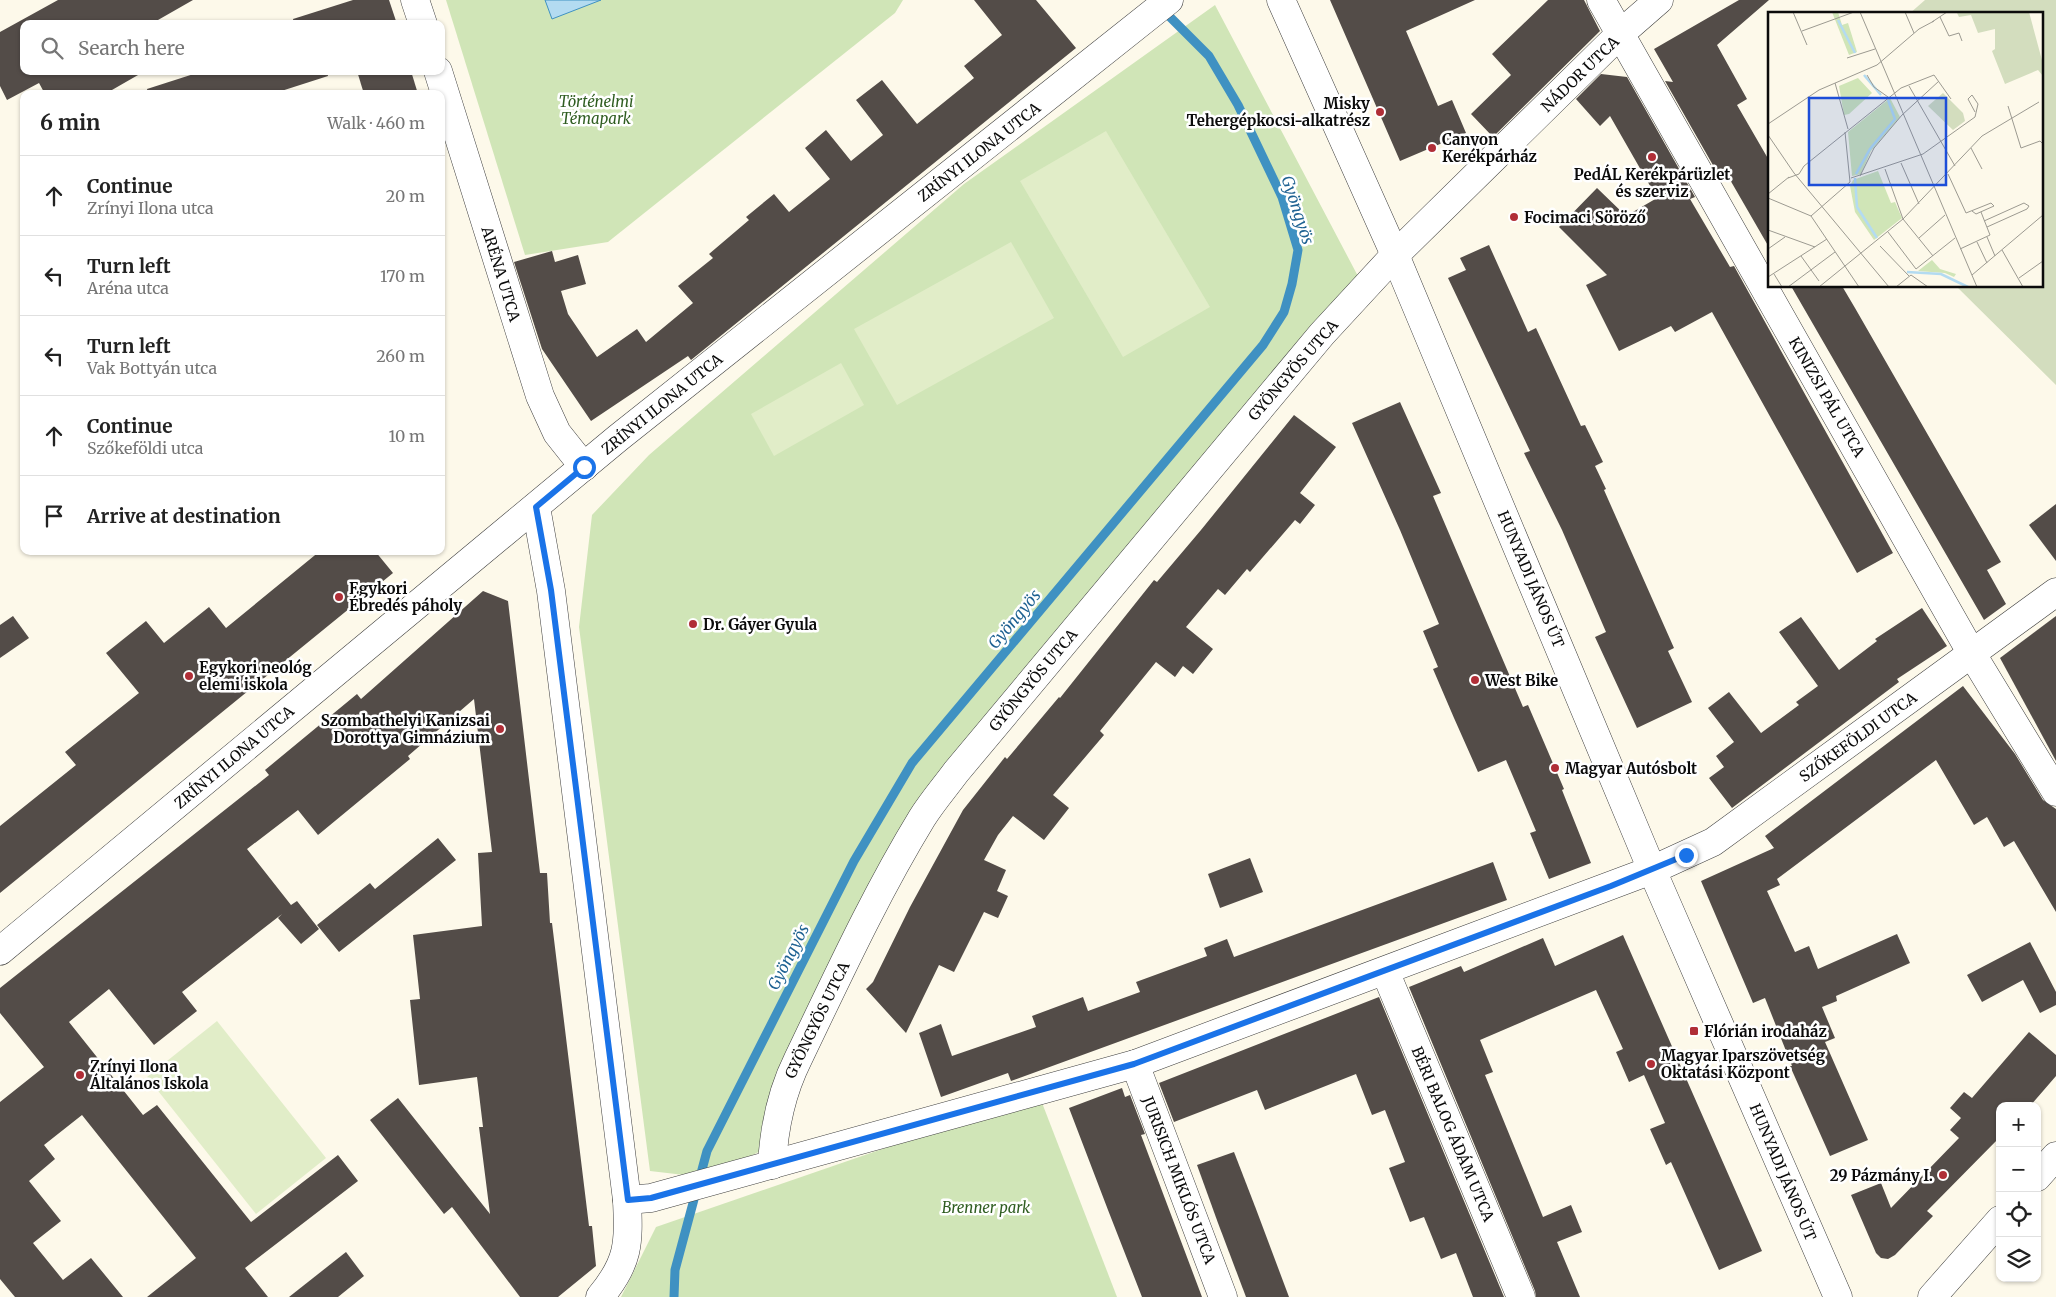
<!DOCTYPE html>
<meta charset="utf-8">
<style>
body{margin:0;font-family:Merriweather,serif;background:#f6f6f6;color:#222}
.controls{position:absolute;right:15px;bottom:15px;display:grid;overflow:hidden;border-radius:10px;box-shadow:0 1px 4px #0004}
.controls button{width:45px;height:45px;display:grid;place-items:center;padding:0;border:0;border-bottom:1px solid #e0e0e0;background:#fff;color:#222;font:25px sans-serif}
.stop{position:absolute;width:15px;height:15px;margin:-11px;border:4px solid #1a73e8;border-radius:50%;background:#fff}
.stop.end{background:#1a73e8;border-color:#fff;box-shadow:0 1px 5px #0008}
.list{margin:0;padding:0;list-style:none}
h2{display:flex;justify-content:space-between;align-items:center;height:65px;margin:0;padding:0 20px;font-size:21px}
h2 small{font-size:16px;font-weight:400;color:#767676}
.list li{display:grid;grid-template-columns:32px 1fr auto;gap:15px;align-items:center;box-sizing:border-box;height:80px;padding:0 20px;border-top:1px solid #e0e0e0}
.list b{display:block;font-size:19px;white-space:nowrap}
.list p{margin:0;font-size:16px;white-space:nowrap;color:#767676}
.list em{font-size:16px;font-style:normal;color:#767676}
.icon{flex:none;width:28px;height:28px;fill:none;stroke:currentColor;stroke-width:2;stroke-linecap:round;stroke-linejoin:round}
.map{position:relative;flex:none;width:2056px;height:1297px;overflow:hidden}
.search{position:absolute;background:#fff;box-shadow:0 1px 4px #0004;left:20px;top:20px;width:425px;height:55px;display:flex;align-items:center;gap:12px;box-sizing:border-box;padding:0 18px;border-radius:10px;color:#767676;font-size:19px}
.panel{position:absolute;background:#fff;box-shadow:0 1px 4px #0004;left:20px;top:90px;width:425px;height:465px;border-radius:10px}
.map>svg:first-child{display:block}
.green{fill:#d0e5b7}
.cemetery{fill:#d3ddbe}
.pitch{fill:#e1edc8}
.water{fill:#b3dbf1;stroke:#3f91c2}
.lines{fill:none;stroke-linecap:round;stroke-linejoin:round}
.stream{stroke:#3f91c2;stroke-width:9}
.building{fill:#534c48}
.minor-casing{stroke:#3e3e3e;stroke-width:29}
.tertiary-casing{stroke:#3e3e3e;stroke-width:29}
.minor{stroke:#fff;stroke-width:28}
.tertiary{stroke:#fff;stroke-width:28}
.route{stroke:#1a73e8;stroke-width:6}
.poi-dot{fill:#b02e37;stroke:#fff;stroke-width:2}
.labels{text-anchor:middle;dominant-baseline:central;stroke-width:5;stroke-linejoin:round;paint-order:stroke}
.street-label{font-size:15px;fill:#0b0b0b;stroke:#fff}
.park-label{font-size:15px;font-style:italic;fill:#2f5d21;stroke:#fff}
.poi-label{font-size:15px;font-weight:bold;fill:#0b0b0b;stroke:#fff;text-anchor:start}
.water-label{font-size:16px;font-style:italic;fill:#1f6292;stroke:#fff}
.inset-river{fill:none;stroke:#b3dbf1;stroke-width:2.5}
.inset-road{fill:none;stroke:#9c9a91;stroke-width:1}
.view{fill:#1d4ed8;fill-opacity:0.15;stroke:#1d4ed8;stroke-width:2.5}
.inset-edge{fill:none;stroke:#0b0b0b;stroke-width:2.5}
</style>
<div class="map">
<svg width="2056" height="1297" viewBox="0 0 2056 1297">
<rect width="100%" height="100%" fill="#fdf9ea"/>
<g class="green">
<polygon points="446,0 903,0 895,13 608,242 525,255"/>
<polygon points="1215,5 1360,280 995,725 865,922 775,1143 710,1178 650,1171 579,627 592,515 649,455 964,184"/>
<polygon points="1039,1095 1117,1297 621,1297 656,1227"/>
</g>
<polygon class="cemetery" points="1925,0 2056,0 2056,385 1956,286 2042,286 2042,14 1909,14"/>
<g class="pitch">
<polygon points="1106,131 1210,307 1123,357 1020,181"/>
<polygon points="1011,242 1054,318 897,405 854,329"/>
<polygon points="841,363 864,405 774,456 751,414"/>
<polygon points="217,1021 326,1158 256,1214 147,1077"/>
</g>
<polygon class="water" points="545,0 601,0 552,19"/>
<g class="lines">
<polyline class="stream" points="674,1297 675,1270 707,1151 854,861 912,763 1263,345 1284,312 1292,284 1298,250 1282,197 1238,105 1209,56 1162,9"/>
</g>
<g class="building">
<polygon points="58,0 193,0 151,24 24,24 24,71 145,71 105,94 45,94 39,83 7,100 0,86 0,32"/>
<polygon points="353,0 389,0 397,24 294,24 293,19"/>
<polygon points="974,0 1036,0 1076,48 691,360 688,356 591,421 542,349 514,262 552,251 555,262 578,255 586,284 561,291 568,314 597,357 637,329 646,342 693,303 678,286 713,258 709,254 749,220 746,217 774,194 789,212 830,179 805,148 826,130 851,161 883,135 856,100 882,80 917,124 974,78 964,66 1002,35"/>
<polygon points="1330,0 1475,0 1406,31 1438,106 1452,100 1466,133 1400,161"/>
<polygon points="1548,0 1584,0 1600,31 1493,137 1471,114 1511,75 1492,54"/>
<polygon points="1739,0 1769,0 1717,45 1747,99 1737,105 1770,162 1770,249 1729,178 1722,181 1665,81 1673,82 1654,49"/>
<polygon points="203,71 327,71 328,76 272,94 148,94 147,89"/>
<polygon points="357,71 411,71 418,94 364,94"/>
<polygon points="1601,74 1627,77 1695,197 1690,199 1730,267 1734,266 1893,553 1857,573 1712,312 1675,332 1671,326 1619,351 1586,285 1607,275 1559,227 1597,188 1626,216 1657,198 1610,116 1600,126 1576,99"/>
<polygon points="1489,245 1528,332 1536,328 1581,426 1585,425 1603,462 1595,466 1606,489 1604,490 1674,648 1668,651 1692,702 1637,728 1595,637 1606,632 1562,530 1524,453 1530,451 1448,278 1466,270 1460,258"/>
<polygon points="1791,286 1842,286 1855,308 2001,562 1987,570 2006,604 1984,620"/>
<polygon points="1400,402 1441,493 1433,496 1523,707 1528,705 1564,789 1562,790 1591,863 1549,879 1530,833 1536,831 1506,760 1478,772 1454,718 1433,669 1438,667 1423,631 1439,624 1400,530 1352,423"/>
<polygon points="1294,415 1336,447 1300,493 1315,505 1300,524 1295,520 1250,572 1247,569 1225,595 1218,589 1186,627 1213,649 1193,674 1183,666 1175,677 1156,662 1100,731 1104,735 1053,795 1069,808 1044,840 1013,816 998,835 984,860 1006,870 997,891 1008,896 998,918 984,912 954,972 939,965 906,1033 866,989 873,982 910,907 963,810 1005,757 1007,759 1059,697 1060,698 1154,580 1157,582 1201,530"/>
<polygon points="2056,504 2056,561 2029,525"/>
<polygon points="320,551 375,551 393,573 0,893 0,826 76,765 65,752 139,693 106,653 146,621 164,643 209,607 226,628"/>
<polygon points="483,591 508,601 540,873 547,873 550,923 552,923 589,1226 592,1226 596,1266 558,1297 520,1297 452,1207 444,1214 370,1120 398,1098 490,1214 479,1127 483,1127 477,1077 419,1085 410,1000 420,999 413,935 482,926 478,853 492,852 474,699 408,756 410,759 318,835 298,810 247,849 291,905 297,901 319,929 301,944 278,918 282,914 182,992 197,1011 154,1045 109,989 69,1022 143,1115 157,1105 251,1222 338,1155 358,1181 245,1268 268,1297 147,1297 196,1258 82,1115 44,1145 55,1159 29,1181 61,1221 33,1243 63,1280 91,1258 123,1297 15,1297 0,1279 0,1102 44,1067 0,1013 0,988 269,775 265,770 357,694 361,699"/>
<polygon points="1922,608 1947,646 1897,679 1899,682 1732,808 1709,778 1724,767 1716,756 1734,742 1708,708 1729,692 1761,733 1799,705 1796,702 1818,686 1779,632 1801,617 1839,670 1877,641 1875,639"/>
<polygon points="13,616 29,638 0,658 0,625"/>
<polygon points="2056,616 2056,761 2000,658"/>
<polygon points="1963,686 2015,754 2043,800 2056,809 2056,912 2014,841 2004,847 1987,817 1974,825 1936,760 1777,879 1780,885 1767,891 1795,952 1809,946 1818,969 1897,934 1910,963 1836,996 1837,1001 1822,1007 1835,1038 1825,1042 1868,1140 1830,1156 1790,1066 1792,1066 1765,998 1753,1003 1701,881 1774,848 1765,836"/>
<polygon points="438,838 456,860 339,952 317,925 370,883 375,889"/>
<polygon points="1250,858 1263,892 1220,908 1208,874"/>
<polygon points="1493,862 1507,900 1011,1081 1008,1073 941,1097 919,1033 941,1024 952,1056 1036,1027 1032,1016 1083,997 1088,1011 1140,992 1136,982 1207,956 1204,948 1227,939 1234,957"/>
<polygon points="1623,935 1762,1251 1719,1270 1671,1162 1666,1165 1650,1129 1665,1123 1644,1075 1629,1082 1616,1052 1623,1049 1596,990 1480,1040 1493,1072 1485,1075 1543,1217 1571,1205 1582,1232 1557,1242 1580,1297 1536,1297 1535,1291 1409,987 1461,966 1464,972 1543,938 1555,966"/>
<polygon points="2030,942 2056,992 2056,1005 2040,1013 2023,980 1982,1002 1967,975"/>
<polygon points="1379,997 1504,1297 1473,1297 1456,1253 1441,1259 1424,1217 1410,1222 1389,1168 1405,1162 1385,1110 1372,1115 1356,1074 1265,1110 1257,1090 1174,1122 1159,1083"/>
<polygon points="2029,1032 2056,1055 2056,1076 2030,1106 2000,1106 2000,1137 1927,1211 1933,1216 1895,1255 1888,1259 1881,1258 1876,1253 1851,1195 1881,1183 1891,1208 1959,1138 1950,1130 1961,1118 1950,1108 1964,1092 1972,1098"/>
<polygon points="1122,1088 1125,1097 1130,1095 1145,1134 1141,1135 1202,1297 1142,1297 1108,1210 1069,1108"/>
<polygon points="1234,1152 1256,1209 1289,1297 1246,1297 1218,1223 1197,1165"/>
<polygon points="346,1252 364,1276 338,1297 289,1297"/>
</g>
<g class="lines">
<g class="minor-casing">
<g id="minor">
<polyline points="415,0 423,24"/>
<polyline points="1601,0 1972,654 2056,792"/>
<polyline points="438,71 540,396 557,433 584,467"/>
<path d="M536,507L551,591L627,1200C629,1244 629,1262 600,1297"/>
<polyline points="0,951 618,438 1169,0"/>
<polyline points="1385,971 1521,1297"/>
<polyline points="1135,1064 1223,1297"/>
<path d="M772,1165C774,1127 781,1093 798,1059C837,978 875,895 922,818C932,802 945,787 956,772L1322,334L1395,255L1620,34L1659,0"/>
<polyline points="2037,1177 2056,1156"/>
<polyline points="627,1200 651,1198 1135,1064 1652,870 1713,842 2056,592"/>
<polyline points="1932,1297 2000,1220"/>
</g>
</g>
<g class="tertiary-casing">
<polyline id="tertiary" points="1281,0 1395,255 1652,870 1838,1297"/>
</g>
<use href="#minor" class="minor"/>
<use href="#tertiary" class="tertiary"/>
</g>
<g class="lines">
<polyline class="route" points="584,467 536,507 551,590 628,1200 651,1198 1134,1064 1611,886 1686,855"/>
</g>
<g class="poi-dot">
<circle cx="1380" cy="112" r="5"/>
<circle cx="1432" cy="148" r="5"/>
<circle cx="1652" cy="157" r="5"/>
<circle cx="1514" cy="217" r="5"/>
<circle cx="339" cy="597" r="5"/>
<circle cx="693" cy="624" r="5"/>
<circle cx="189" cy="676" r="5"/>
<circle cx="1475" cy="680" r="5"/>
<circle cx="500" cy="729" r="5"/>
<circle cx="1555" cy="768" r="5"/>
<rect x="1689" y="1026" width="10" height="10" rx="2.5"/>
<circle cx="1651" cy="1064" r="5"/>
<circle cx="80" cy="1075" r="5"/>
<circle cx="1943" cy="1175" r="5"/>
</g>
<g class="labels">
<g class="street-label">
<text transform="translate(1580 74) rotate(-44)">NÁDOR UTCA</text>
<text transform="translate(979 152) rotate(-38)">ZRÍNYI ILONA UTCA</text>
<text transform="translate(501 274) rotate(73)">ARÉNA UTCA</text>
<text transform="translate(1293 370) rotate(-49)">GYÖNGYÖS UTCA</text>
<text transform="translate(1827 397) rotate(60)">KINIZSI PÁL UTCA</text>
<text transform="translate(662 404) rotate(-39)">ZRÍNYI ILONA UTCA</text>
<text transform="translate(1531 579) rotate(67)">HUNYADI JÁNOS ÚT</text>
<text transform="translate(1033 680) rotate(-50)">GYÖNGYÖS UTCA</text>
<text transform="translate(1858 737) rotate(-36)">SZŐKEFÖLDI UTCA</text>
<text transform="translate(234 757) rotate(-40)">ZRÍNYI ILONA UTCA</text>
<text transform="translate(817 1020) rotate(-64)">GYÖNGYÖS UTCA</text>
<text transform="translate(1453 1134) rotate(67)">BÉRI BALOG ÁDÁM UTCA</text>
<text transform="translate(1783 1172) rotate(67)">HUNYADI JÁNOS ÚT</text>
<text transform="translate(1179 1180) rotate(69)">JURISICH MIKLÓS UTCA</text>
</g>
<g class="park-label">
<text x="596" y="101">Történelmi<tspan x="596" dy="17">Témapark</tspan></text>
<text x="986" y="1207">Brenner park</text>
</g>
<g class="poi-label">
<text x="1370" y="103" text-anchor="end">Misky<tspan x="1370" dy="17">Tehergépkocsi-alkatrész</tspan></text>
<text x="1442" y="139">Canyon<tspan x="1442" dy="17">Kerékpárház</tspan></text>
<text x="1652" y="174" text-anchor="middle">PedÁL Kerékpárüzlet<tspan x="1652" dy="17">és szerviz</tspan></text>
<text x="1524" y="217">Focimaci Söröző</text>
<text x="349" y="588">Egykori<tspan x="349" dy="17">Ébredés páholy</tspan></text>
<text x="703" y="624">Dr. Gáyer Gyula</text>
<text x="199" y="667">Egykori neológ<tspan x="199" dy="17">elemi iskola</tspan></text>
<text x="1485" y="680">West Bike</text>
<text x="490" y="720" text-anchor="end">Szombathelyi Kanizsai<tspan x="490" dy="17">Dorottya Gimnázium</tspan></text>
<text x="1565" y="768">Magyar Autósbolt</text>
<text x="1704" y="1031">Flórián irodaház</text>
<text x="1661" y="1055">Magyar Iparszövetség<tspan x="1661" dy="17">Oktatási Központ</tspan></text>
<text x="90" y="1066">Zrínyi Ilona<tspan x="90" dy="17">Általános Iskola</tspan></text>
<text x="1933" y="1175" text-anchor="end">29 Pázmány I.</text>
</g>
<g class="water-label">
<text transform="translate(1298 210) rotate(72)">Gyöngyös</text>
<text transform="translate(1014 619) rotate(-50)">Gyöngyös</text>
<text transform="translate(788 957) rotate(-63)">Gyöngyös</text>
</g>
</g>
<g transform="translate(1768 12)">
<rect width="275" height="275" fill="#fdf9ea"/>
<path d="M64,0H70L74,13L80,11L89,40L81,43ZM90,66L104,81L81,102L76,103L71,74ZM122,86L132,105L103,139L93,162L84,164L80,120ZM110,159L123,191L127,190L134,206L106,228L87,200L82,174L85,168ZM164,248L172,257L188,262L186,265L177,261L150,259Z" fill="#d0e5b7"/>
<path d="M261,0L275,52V64L270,58L237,72L224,39L227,37V17L210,21L203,3L191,5L189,1ZM175,81L195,101L197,109L185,118L160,94Z" fill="#d3ddbe"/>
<path class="inset-river" d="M70,8L87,41M96,63L113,83M88,162L102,137L127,107L120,88M87,166L89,195L109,226M139,260L173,262L200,275"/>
<path class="inset-road" d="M25,0L39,33M92,0L209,275M137,0L146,21M172,5L181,24L191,21L194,29M164,10L179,0M34,19L86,0M79,46L107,37M99,63L106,75L120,85M67,71L80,117M141,74L187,154M240,94L253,136L272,129L275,132M0,112L51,78L109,53L151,17L166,9M0,123L26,161L121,275M203,136L214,157M133,151L151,192M117,157L135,207L165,244M180,162L198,201L223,191L226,194M92,164L106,136L134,103L171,69M20,166L31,162L36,154L133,76L166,63L183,87M83,166L155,142L207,105L210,92L204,83L200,87L207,100M0,182L21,165M0,186L43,204L91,275M204,199L208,202L226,194M43,204L82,170L77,120M216,209L256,191L261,194L259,197L219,215M0,218L47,235M120,220L148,257L187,226M219,225L227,244M151,226L177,203M209,230L219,251M112,234L141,264M0,237L17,225M192,237L222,223L213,200M234,238L255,275M33,244L51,269M6,262L14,275M204,263L275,203M0,265L59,227M251,266L275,249M20,275L67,240M51,275L135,207L214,124L271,90M128,275L143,263L160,275"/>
<path class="view" d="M41,86H178V173H41Z"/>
<rect width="275" height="275" class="inset-edge"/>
</g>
</svg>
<div class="controls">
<button>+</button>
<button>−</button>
<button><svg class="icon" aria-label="locate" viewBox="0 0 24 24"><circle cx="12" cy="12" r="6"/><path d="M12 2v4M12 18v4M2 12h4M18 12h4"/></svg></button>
<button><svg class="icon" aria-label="layers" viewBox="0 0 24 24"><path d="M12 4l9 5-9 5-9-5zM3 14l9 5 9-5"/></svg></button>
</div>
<div class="stop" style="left:584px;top:467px"></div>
<div class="stop end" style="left:1686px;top:855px"></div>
<div class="search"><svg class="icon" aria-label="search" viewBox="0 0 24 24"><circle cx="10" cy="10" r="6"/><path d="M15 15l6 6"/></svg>Search here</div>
<section class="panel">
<h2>6 min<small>Walk · 460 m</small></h2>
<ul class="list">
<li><svg class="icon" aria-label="ahead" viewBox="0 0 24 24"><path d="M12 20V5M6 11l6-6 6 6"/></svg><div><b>Continue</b><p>Zrínyi Ilona utca</p></div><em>20 m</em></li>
<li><svg class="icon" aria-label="left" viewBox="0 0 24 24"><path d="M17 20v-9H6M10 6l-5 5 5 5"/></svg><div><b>Turn left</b><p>Aréna utca</p></div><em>170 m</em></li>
<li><svg class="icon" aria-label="left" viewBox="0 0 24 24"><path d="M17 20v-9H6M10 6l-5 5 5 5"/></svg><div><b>Turn left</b><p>Vak Bottyán utca</p></div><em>260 m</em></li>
<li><svg class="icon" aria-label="ahead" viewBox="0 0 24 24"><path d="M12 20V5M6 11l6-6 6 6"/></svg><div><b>Continue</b><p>Szőkeföldi utca</p></div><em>10 m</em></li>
<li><svg class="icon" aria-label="arrive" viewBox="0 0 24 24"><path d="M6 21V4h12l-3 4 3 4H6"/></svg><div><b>Arrive at destination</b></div></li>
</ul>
</section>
</div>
